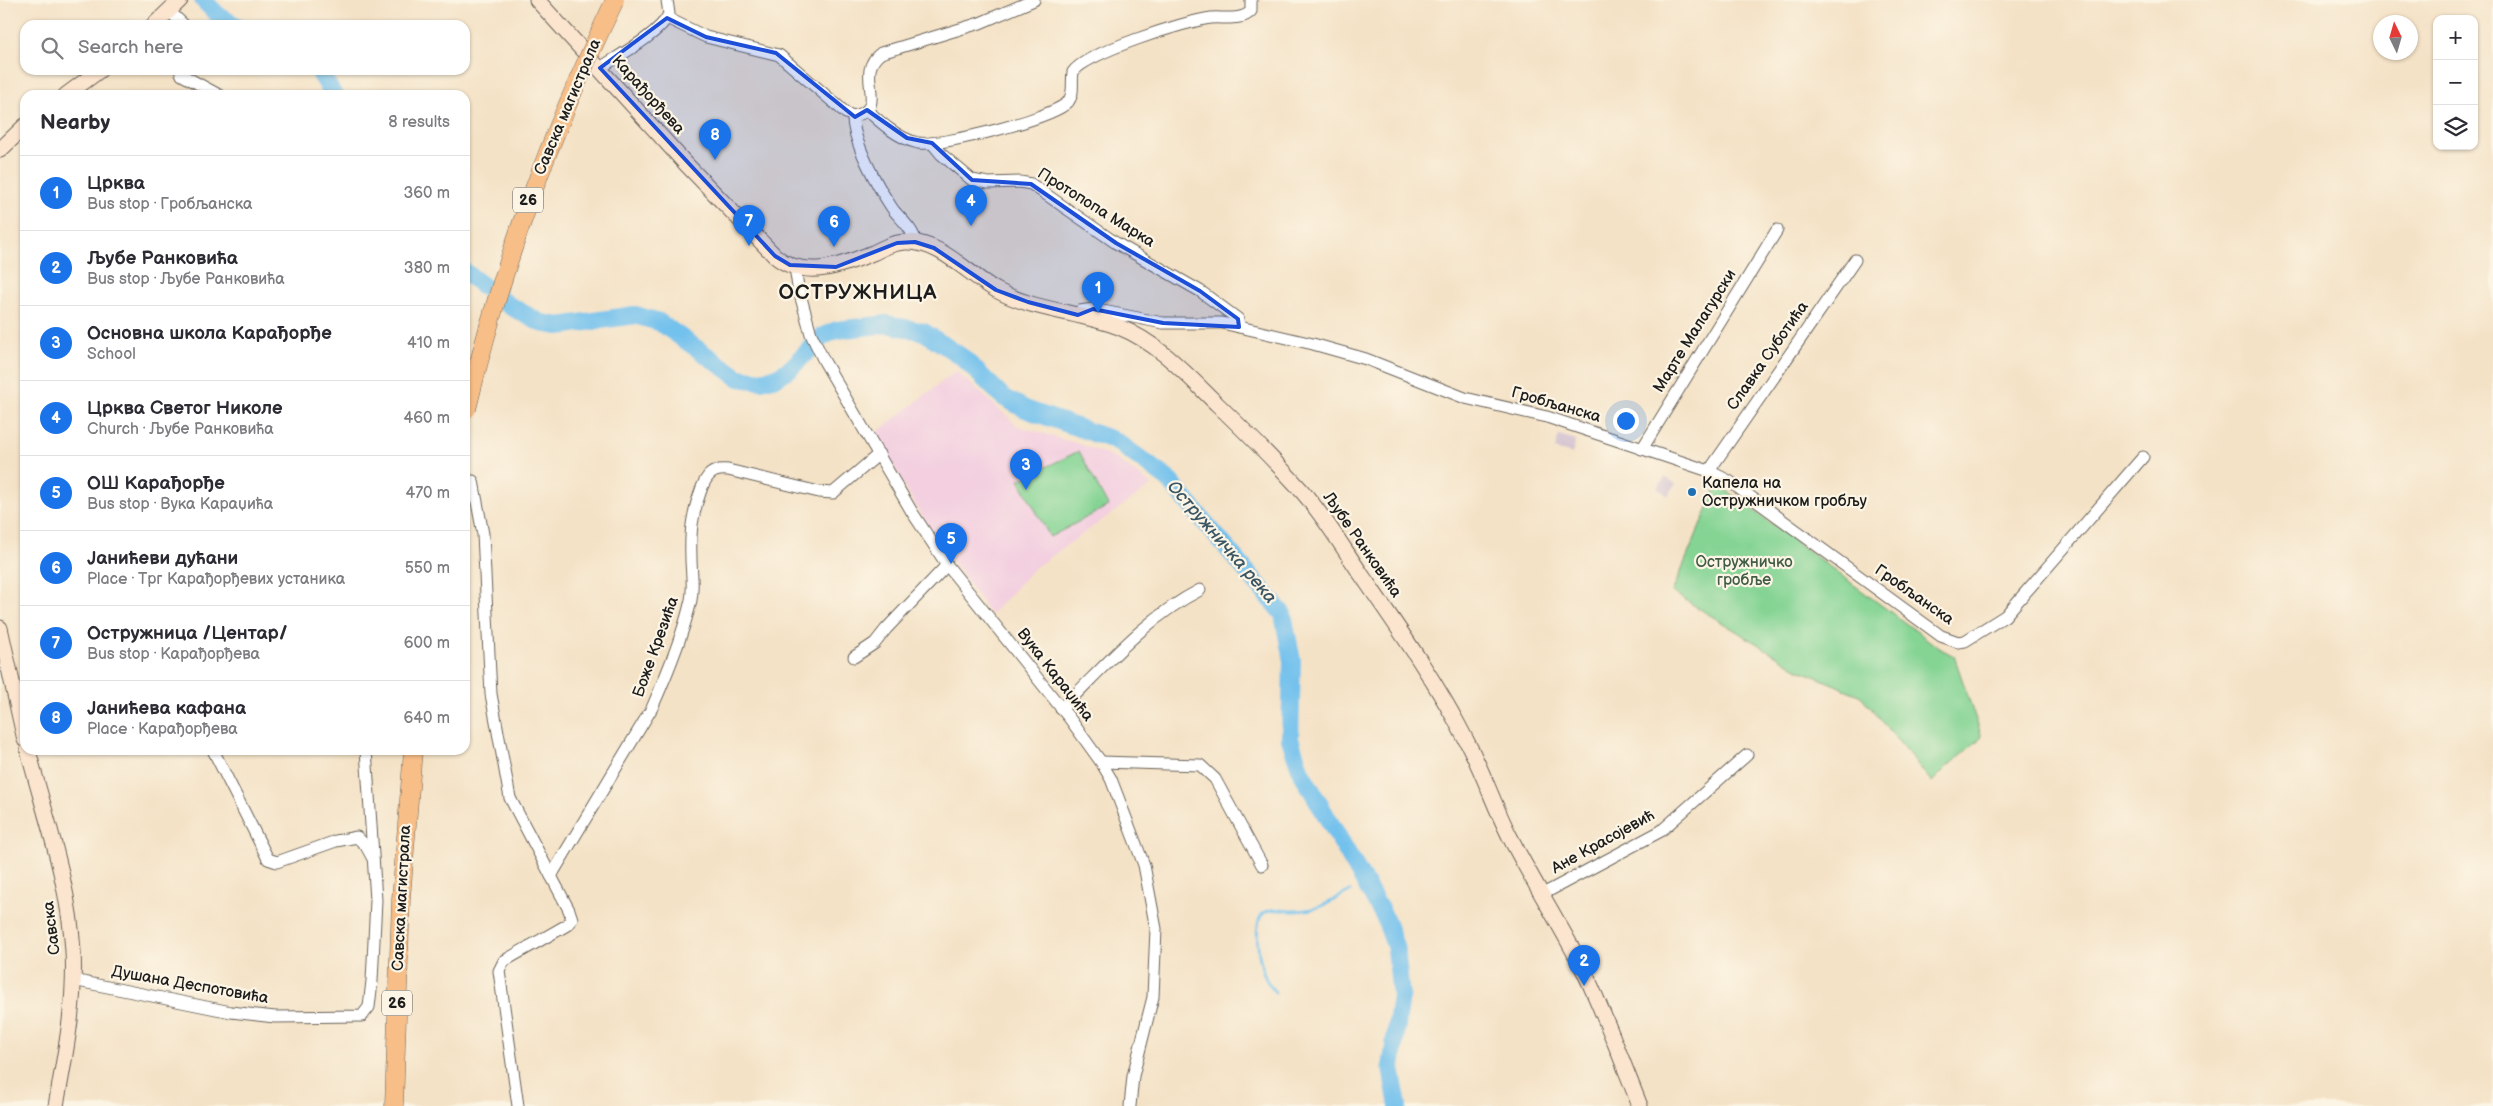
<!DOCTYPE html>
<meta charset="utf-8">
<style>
body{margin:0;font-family:"Balsamiq Sans",sans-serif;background:#f2f2f3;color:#2b2b33}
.controls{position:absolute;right:15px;top:15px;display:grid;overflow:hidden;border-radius:10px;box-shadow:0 1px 4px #0004}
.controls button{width:45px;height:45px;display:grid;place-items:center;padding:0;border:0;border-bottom:1px solid #e1e1e2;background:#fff;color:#2b2b33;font:25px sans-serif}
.compass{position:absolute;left:2373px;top:15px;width:45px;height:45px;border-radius:50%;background:#fff;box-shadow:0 1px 4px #0004;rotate:355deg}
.you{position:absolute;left:1625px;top:420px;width:18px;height:18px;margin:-12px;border:4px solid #fff;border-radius:50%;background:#1a73e8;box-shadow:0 0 0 8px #1a73e833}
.badge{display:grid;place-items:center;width:32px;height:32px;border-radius:50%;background:#1a73e8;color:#fff;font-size:16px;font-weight:700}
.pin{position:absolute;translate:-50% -41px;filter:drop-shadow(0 1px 2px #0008)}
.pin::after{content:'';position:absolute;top:26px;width:18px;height:15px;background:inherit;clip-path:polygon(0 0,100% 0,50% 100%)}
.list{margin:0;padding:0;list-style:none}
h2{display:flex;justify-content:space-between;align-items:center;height:65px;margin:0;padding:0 20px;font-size:21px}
h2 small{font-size:16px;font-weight:400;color:#7c7c81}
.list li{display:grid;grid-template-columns:32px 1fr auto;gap:15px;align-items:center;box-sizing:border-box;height:75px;padding:0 20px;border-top:1px solid #e1e1e2}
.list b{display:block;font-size:19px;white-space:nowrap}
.list p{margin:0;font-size:16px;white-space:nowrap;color:#7c7c81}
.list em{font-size:16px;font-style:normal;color:#7c7c81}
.icon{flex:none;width:28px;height:28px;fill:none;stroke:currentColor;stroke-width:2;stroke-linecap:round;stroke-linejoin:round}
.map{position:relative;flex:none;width:2493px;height:1106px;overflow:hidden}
.search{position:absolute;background:#fff;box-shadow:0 1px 4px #0004;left:20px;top:20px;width:450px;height:55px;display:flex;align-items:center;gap:12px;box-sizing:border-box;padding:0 18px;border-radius:15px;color:#7c7c81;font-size:19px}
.panel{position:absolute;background:#fff;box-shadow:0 1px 4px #0004;left:20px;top:90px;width:450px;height:665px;border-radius:15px}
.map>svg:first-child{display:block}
.built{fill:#f3cfe0}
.industrial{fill:#cfbdcf}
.green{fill:#85d494;stroke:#507858}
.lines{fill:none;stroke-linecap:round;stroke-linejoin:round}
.stream{stroke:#73c1ed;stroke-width:3}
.river{stroke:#73c1ed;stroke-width:18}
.street-casing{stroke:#686158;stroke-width:13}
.secondary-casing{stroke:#686158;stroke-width:17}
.primary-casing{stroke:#686158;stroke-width:19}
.street{stroke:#fff;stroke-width:11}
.secondary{stroke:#fce5cf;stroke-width:15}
.primary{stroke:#f7be88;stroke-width:18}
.primary-bridge-casing{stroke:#686158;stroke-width:19;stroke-linecap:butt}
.primary-bridge{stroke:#f7be88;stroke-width:18}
.marked{fill:#1d4ed8;fill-opacity:0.2;stroke:#1d4ed8;stroke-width:4;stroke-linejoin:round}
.poi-dot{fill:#1f6fb2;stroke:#fcf5e5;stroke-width:2}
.labels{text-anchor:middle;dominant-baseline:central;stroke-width:4.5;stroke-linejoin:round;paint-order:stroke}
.shield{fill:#fcf5e5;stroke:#5f5d58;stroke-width:1}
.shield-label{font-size:15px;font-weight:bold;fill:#1c1c1c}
.street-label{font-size:16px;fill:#1c1c1c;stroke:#fcf5e5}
.poi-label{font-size:16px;fill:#1c1c1c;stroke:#fcf5e5;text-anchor:start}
.park-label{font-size:16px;fill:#415c46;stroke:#fcf5e5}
.water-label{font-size:18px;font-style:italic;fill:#3a5665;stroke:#fcf5e5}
.district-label{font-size:21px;font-weight:bold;letter-spacing:1px;fill:#1c1c1c;stroke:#fcf5e5}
</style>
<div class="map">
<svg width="2493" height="1106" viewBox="0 0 2493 1106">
<rect width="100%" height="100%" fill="#fcf5e5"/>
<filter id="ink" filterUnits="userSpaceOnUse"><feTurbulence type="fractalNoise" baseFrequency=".02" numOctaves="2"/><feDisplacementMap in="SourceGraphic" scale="10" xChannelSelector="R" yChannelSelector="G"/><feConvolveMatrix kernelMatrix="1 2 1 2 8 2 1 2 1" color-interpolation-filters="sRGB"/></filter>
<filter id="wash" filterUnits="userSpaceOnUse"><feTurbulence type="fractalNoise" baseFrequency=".0096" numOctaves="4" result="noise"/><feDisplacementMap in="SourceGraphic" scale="20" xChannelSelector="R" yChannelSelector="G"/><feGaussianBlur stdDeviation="1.12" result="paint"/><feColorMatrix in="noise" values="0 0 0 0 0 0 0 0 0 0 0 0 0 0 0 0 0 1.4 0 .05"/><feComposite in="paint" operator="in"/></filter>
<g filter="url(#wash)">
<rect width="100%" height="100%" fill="#f4e2c6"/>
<polygon class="built" points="956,371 1018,426 1082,445 1114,457 1152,485 1033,569 991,615 941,546 909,495 876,433"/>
<g class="industrial">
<polygon points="1559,435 1576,440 1572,454 1555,449"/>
<polygon points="1665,477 1676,484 1668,496 1657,488"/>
</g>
<g class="green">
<polygon points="1079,451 1108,506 1050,537 1019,480"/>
<polygon points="1718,484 1939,648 1954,656 1982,737 1949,765 1932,782 1861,696 1800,670 1672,592"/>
</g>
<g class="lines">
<path class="stream" d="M1275,992C1272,988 1268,984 1266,979C1260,967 1251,922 1264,913C1272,907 1285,911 1294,911C1322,910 1327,903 1350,891"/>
<g class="river">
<polyline points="203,0 219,16 235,25"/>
<polyline points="318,70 334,95"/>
<polyline points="465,272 510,306 541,323 559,326 635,315 659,322 739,378 761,381 777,377 791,368 823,336 837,330 887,324 924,332 962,357 1003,397 1025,409 1116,441 1168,479 1283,614 1292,661 1290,739 1301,772 1385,918 1396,949 1401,996 1391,1068 1398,1106"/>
</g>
</g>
</g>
<g filter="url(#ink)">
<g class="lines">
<g class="street-casing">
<g id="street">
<polyline points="169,11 184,25"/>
<path d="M667,18L706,37L779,55L846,113L853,116C892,109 852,74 881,53L980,23L1034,0"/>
<path d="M600,68C618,56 660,34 669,14L667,0"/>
<polyline points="180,70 182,75 219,95"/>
<path d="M867,110C881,123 899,139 918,143C941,147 1053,118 1068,102C1075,93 1071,82 1073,72C1085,53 1186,21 1211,18C1222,17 1243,21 1251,11V0"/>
<path d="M853,116C852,141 878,187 892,208C898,217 915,230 915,242"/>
<polyline points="932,143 941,154 972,180 988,183 1020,182 1031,184 1116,243 1200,291 1238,319 1239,327"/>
<polyline points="795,267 798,287 811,334 824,361 912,512 947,565 1070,719 1101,762 1111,779 1144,865 1156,929 1153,997 1133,1076 1130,1106"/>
<polyline points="1078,315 1080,311 1093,309 1163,323 1222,323 1313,344 1366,359 1465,398 1547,417 1709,471 1729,481 1941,636 1958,642 1965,641 2005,616 2143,457"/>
<polyline points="1642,449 1777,230"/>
<polyline points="1709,471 1855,260"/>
<polyline points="473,481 483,534 491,694 510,798 569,910 572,919 567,925 504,961 499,971 518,1106"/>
<polyline points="854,657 875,643 886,629 947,565"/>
<path d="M1061,709C1105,666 1145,618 1200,590"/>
<polyline points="213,750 268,859 277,862 336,841 357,837 366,846 372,857"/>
<polyline points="1101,762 1200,765 1215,779 1262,865"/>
<path d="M551,876L652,708C667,674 683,636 691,600C694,585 691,572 691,558C690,531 692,515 701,490C706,476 712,468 728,470L819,492L833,493L879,454"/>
<polyline points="1541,895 1661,831 1747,755"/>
<polyline points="73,980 231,1012 275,1017 362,1016 369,1007 372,981 376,900 366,750"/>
</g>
</g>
<g class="secondary-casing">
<g id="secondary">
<path d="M537,0L686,164L775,256C805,281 843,265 875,252C885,247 895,242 906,242C942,241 969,276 998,291C1036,311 1080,312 1119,327C1159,343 1188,376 1218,405C1246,432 1275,461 1301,490C1325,517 1343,548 1363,577C1399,629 1437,683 1466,740C1483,771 1494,806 1510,837C1533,882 1561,925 1584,971C1605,1015 1622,1061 1640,1106"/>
<polyline points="154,25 180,0"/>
<polyline points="66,95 100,70"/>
<polyline points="0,150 25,126"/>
<polyline points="0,628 25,740"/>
<path d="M28,750C45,816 69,882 73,951C76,1002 65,1055 56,1106"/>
</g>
</g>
<g class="primary-casing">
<polyline id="primary" points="394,1106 401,899 413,750"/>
</g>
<use href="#street" class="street"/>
<use href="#secondary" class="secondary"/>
<use href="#primary" class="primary"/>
<g class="primary-bridge-casing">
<path id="primary-bridge" d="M467,409C502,263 550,135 615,0"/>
</g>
<use href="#primary-bridge" class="primary-bridge"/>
</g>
</g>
<path class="marked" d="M667,18L706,37L776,53L855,117L867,110L907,138L932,143L972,180L1031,184L1116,243L1200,291L1238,319L1239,327L1163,323L1093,309L1078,315L1028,302L996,290L934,248L915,242L897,243L836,267L790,265L775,256L600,68Z"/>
<circle class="poi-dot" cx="1692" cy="492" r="5"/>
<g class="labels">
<g class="shield">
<rect x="513" y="187.5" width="30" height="25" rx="4"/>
<rect x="382" y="990.5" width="30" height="25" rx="4"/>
</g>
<g class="shield-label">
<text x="528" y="200">26</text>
<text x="397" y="1003">26</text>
</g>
<g class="street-label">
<text transform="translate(648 95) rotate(48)">Карађорђева</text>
<text transform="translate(568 107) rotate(-67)">Савска магистрала</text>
<text transform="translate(1096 208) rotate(32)">Протопопа Марка</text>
<text transform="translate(1695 331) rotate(-58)">Марте Малагурски</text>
<text transform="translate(1768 356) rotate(-55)">Славка Суботића</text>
<text transform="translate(1556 405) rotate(16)">Гробљанска</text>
<text transform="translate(1362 545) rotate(55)">Љубе Ранковића</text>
<text transform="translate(1914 595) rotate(35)">Гробљанска</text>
<text transform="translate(656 647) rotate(-70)">Боже Крезића</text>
<text transform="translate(1055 675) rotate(52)">Вука Караџића</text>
<text transform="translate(1603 842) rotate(-29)">Ане Красојевић</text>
<text transform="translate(402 898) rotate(-87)">Савска магистрала</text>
<text transform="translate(52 928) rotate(-97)">Савска</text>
<text transform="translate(190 985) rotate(10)">Душана Деспотовића</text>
</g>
<g class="poi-label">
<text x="1702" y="483">Капела на<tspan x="1702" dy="18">Остружничком гробљу</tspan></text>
</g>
<g class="park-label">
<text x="1744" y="562">Остружничко<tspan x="1744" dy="18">гробље</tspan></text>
</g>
<g class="water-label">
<text transform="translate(1222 542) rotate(49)">Остружничка река</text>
</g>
<g class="district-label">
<text x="858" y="292">ОСТРУЖНИЦА</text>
</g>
</g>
</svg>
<div class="controls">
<button>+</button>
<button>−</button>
<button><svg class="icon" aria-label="layers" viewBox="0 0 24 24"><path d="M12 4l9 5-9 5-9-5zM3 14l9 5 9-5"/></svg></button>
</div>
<svg class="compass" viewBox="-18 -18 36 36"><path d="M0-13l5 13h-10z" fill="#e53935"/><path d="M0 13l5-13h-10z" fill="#7c7c81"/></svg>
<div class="you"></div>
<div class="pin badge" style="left:1098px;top:313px">1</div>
<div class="pin badge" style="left:1584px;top:986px">2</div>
<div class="pin badge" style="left:1026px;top:490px">3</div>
<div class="pin badge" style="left:971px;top:226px">4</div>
<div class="pin badge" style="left:951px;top:564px">5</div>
<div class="pin badge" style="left:834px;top:247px">6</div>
<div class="pin badge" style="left:749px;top:246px">7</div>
<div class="pin badge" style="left:715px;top:160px">8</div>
<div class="search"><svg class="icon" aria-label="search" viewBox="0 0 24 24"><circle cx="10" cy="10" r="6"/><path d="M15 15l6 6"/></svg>Search here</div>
<section class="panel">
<h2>Nearby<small>8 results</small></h2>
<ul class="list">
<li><span class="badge">1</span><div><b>Црква</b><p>Bus stop · Гробљанска</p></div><em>360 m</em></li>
<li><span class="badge">2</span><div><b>Љубе Ранковића</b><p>Bus stop · Љубе Ранковића</p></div><em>380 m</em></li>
<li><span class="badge">3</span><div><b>Основна школа Карађорђе</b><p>School</p></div><em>410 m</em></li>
<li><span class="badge">4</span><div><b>Црква Светог Николе</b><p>Church · Љубе Ранковића</p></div><em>460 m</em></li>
<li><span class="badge">5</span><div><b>ОШ Карађорђе</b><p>Bus stop · Вука Караџића</p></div><em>470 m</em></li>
<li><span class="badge">6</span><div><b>Јанићеви дућани</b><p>Place · Трг Карађорђевих устаника</p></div><em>550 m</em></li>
<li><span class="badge">7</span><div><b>Остружница /Центар/</b><p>Bus stop · Карађорђева</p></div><em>600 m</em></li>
<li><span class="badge">8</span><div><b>Јанићева кафана</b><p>Place · Карађорђева</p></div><em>640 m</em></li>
</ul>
</section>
</div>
